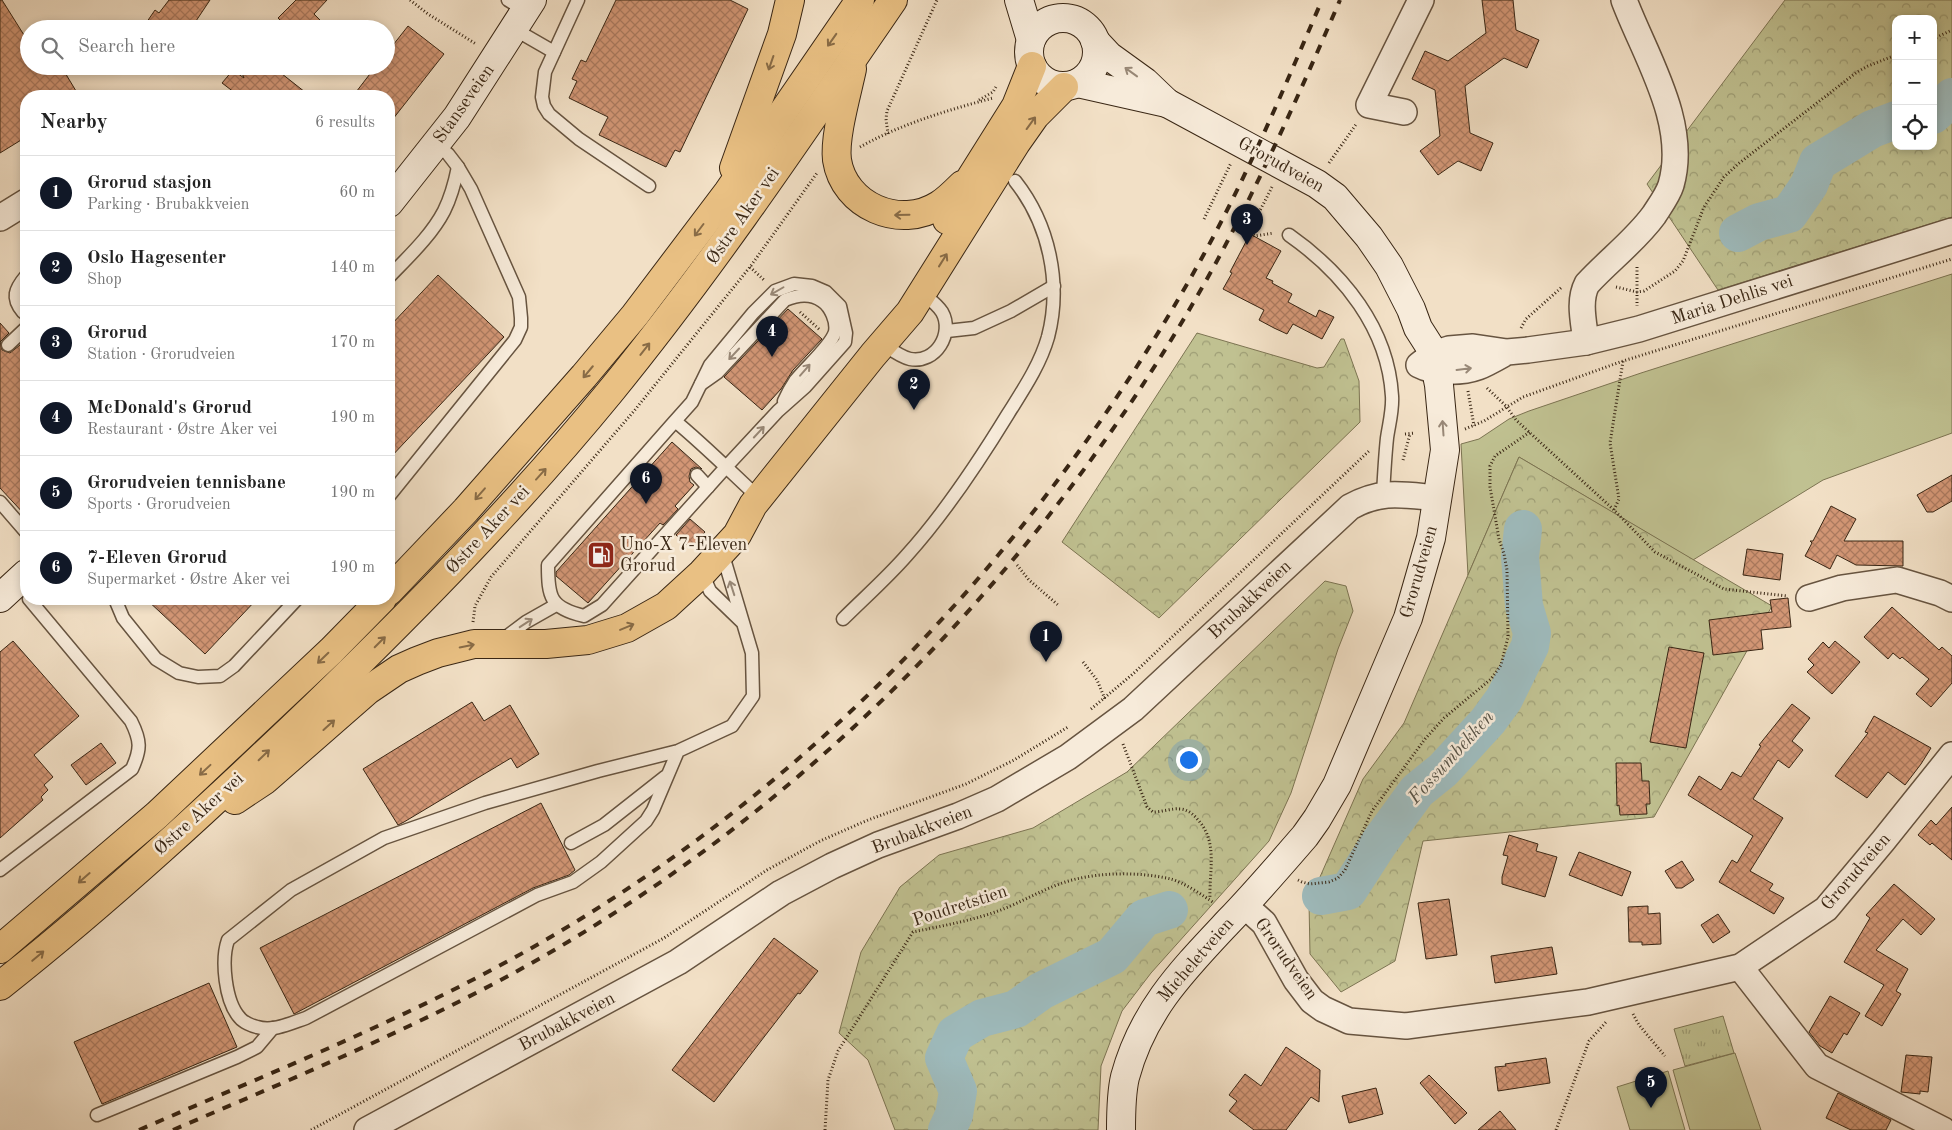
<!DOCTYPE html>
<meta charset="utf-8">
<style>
body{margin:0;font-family:"Old Standard TT",serif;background:#f6f6f6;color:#222}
.controls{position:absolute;right:15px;top:15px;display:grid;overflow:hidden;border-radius:10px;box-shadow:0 2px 8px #0003}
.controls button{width:45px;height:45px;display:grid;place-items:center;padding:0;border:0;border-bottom:1px solid #e0e0e0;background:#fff;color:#222;font:25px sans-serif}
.you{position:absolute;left:1188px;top:759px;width:18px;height:18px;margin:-12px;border:4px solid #fff;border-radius:50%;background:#1a73e8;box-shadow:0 0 0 8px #1a73e833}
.badge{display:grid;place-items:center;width:32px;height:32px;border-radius:50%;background:#111827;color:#fff;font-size:16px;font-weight:700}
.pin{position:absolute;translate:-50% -41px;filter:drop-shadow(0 1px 2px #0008)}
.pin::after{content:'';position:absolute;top:26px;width:18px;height:15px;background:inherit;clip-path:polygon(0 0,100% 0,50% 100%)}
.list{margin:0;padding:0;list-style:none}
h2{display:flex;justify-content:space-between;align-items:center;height:65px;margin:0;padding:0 20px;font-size:21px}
h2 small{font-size:16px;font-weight:400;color:#767676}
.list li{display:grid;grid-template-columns:32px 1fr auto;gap:15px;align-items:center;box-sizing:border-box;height:75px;padding:0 20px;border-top:1px solid #e0e0e0}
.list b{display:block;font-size:19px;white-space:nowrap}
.list p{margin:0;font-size:16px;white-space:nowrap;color:#767676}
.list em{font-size:16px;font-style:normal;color:#767676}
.icon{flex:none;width:28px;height:28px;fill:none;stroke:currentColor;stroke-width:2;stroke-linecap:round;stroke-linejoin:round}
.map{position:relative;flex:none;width:1952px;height:1130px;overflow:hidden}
.search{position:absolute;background:#fff;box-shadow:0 2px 8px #0003;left:20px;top:20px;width:375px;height:55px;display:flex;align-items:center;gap:12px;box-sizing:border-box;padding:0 18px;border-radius:28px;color:#767676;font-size:19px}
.panel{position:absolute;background:#fff;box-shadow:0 2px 8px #0003;left:20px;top:90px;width:375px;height:515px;border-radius:20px}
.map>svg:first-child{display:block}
.green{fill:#c0c191;stroke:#7c7452}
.forest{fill:url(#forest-crowns);stroke:#7c7452;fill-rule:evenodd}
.park{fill:url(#park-tufts);stroke:#7c7452}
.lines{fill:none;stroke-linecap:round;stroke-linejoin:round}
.river{stroke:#9ebbbd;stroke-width:38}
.building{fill:url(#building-cross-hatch);stroke:#392614}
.lane-casing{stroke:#675440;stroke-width:15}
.street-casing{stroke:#675440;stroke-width:28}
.secondary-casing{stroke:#392614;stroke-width:30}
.highway-casing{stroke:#392614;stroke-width:30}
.path{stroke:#392614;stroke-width:3;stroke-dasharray:1 2.5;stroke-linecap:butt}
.lane{stroke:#f7ebda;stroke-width:12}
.street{stroke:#f7ebda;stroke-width:25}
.secondary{stroke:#f7ebda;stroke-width:28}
.highway{stroke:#e9c083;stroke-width:28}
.rail{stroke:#392614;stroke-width:4;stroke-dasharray:9 9;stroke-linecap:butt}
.oneway{stroke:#886b46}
.oneway2{stroke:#988877}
.labels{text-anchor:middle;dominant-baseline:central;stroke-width:5;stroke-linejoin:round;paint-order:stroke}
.street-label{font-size:18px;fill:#392614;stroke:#f7ebda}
.poi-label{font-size:18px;fill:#392614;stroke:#f7ebda;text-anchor:start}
.water-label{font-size:19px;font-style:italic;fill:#575347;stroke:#f7ebda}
</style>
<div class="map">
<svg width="1952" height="1130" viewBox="0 0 1952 1130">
<defs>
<pattern id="forest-crowns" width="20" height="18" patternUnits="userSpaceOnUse" patternTransform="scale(1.25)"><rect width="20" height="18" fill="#c0c191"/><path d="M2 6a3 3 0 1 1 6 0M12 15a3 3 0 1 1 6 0" fill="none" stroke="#9d9d75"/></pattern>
<pattern id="park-tufts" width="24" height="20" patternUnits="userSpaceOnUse" patternTransform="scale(1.25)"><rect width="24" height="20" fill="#c0c191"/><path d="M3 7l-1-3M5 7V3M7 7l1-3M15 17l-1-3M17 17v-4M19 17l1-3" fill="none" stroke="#9d9d75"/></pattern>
<pattern id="building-cross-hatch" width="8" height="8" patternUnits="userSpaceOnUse" patternTransform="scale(1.25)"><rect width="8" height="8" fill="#d29675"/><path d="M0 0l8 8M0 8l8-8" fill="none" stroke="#ab7a5f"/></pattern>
</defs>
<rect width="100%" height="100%" fill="#f2e0c6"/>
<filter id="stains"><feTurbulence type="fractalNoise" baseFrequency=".004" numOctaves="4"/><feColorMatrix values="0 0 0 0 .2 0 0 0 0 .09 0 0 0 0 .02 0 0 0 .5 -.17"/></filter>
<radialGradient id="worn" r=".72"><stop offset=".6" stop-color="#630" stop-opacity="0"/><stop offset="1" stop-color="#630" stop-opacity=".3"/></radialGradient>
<g class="green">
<polygon points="1952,274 1952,433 1823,480 1693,560 1519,457 1468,575 1461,444 1479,439 1509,419 1529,411 1641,373"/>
<polygon points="1735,1053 1761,1130 1690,1130 1673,1070"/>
<polygon points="1668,1071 1685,1130 1630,1130 1617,1087"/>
</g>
<g class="forest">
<path d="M1785,0H1952V217L1718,290L1647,184ZM1896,19H1933V146H1896Z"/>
<polygon points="1197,333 1317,368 1324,367 1341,339 1344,339 1359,381 1360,422 1159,618 1062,542"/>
<polygon points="1519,457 1772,606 1654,817 1423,841 1395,961 1341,992 1310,954 1309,902 1363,779 1404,723"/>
<polygon points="1325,581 1346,586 1353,611 1338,649 1291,793 1269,841 1151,973 1122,1011 1101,1066 1098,1130 895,1130 868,1060 839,1033 861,952 900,887 939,855 1033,828 1127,772"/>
</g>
<polygon class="park" points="1723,1016 1734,1053 1685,1066 1674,1029"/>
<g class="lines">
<g class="river">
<polyline points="1933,115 1952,97"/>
<polyline points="1738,233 1759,222 1789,214 1809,185 1818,162 1872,129 1896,120"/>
<polyline points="1321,896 1348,891 1379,843 1417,791 1443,770 1488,721 1504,699 1530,646 1532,633 1524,606 1520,557 1523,529"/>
<polyline points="947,1130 954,1115 958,1091 944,1058 955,1034 982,1018 1016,1009 1041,991 1112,956 1144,918 1169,910"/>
</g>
</g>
<g class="building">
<polygon points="0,0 2,0 29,43 29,66 61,66 79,96 26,96 26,137 0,153"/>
<polygon points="169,0 210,0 194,24 183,29 142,29 155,10 159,13"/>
<polygon points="296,0 327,0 314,14 329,29 289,29 278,18"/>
<polygon points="616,0 730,0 748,9 680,152 675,150 666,167 599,135 608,117 569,98 577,81 572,79 581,60 586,62"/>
<polygon points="1482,0 1513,0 1516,30 1539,40 1527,68 1504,58 1465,86 1470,133 1493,143 1481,171 1458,161 1438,175 1420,151 1440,136 1435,90 1412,79 1425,51 1448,61 1486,33"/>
<polygon points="408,26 444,54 389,124 389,96 353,96 376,66 386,66 386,54"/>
<polygon points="239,66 272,66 310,96 239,96 222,83 233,70 244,78"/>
<polygon points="1250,234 1281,251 1266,278 1273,281 1272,283 1292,294 1288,302 1316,317 1319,310 1334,317 1322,339 1293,324 1287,334 1274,328 1259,320 1264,310 1223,289 1232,273 1230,272"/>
<polygon points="438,275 504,337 389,459 389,327"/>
<polygon points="788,309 822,339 793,370 781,389 762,410 724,377"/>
<polygon points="0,323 9,333 0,342 2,350 10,353 20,345 26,351 26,516 0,488"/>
<polygon points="672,442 702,469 696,467 691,469 689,476 690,482 694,485 675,506 678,509 663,525 660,523 588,603 556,576 556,572"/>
<polygon points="1952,475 1952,501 1933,512 1927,512 1917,495"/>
<polygon points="1831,506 1856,519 1844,541 1903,541 1903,566 1856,565 1837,555 1830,569 1805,556 1812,543 1810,541 1813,541"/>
<polygon points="690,519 705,532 691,548 676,535"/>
<polygon points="1747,549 1783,554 1780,580 1743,575"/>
<polygon points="1788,598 1791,627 1761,630 1763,649 1713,655 1709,620 1772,612 1770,600"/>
<polygon points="146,599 257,599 205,654"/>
<polygon points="1892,607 1939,650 1942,647 1952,656 1952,683 1931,707 1916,694 1929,679 1902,657 1900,659 1893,653 1888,659 1864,637"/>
<polygon points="13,641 79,716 34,755 53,777 44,785 48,790 41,797 43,800 0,838 0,652"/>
<polygon points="1835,641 1860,662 1832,694 1807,672 1814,665 1808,659 1823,642 1829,648"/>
<polygon points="1669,647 1704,653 1686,748 1650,742"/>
<polygon points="472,702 484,721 510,705 539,754 517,768 511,758 404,822 398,825 363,769"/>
<polygon points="1792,704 1810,718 1792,741 1803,750 1789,768 1778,760 1753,799 1783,818 1750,871 1773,884 1769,890 1784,898 1774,914 1719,882 1732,860 1737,863 1753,836 1688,795 1699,776 1721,790 1732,772 1741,777 1761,746 1759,745"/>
<polygon points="1874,716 1931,748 1921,764 1905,785 1888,772 1867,798 1835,776 1868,733 1865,732"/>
<polygon points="101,743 116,763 86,785 71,765"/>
<polygon points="1616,763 1641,763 1642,781 1649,781 1650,804 1646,804 1647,814 1620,815 1619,805 1617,806"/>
<polygon points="541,803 575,870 569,875 533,888 294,1014 260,948"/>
<polygon points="1952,807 1952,860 1932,843 1930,845 1918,835 1931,820 1936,825"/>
<polygon points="1509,835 1538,844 1536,851 1557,857 1545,897 1502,884 1502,877 1508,856 1503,855"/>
<polygon points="1579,852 1631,872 1622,896 1569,875"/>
<polygon points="1682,861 1694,880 1682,888 1676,888 1665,871"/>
<polygon points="1894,884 1935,919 1921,935 1903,919 1876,950 1908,969 1896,991 1901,994 1882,1026 1865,1016 1884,985 1844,962 1870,918 1866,915"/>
<polygon points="1449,899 1457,955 1426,959 1418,903"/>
<polygon points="1648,906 1648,914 1660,913 1661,944 1642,945 1642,942 1629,942 1628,907"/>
<polygon points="1718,914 1730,932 1713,943 1701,925"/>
<polygon points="774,938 818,971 800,994 798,993 714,1102 672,1070"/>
<polygon points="1552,947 1557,974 1495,983 1491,956"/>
<polygon points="209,983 237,1047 102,1104 74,1042"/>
<polygon points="1830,996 1860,1013 1847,1035 1844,1033 1832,1053 1820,1046 1809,1032"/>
<polygon points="1286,1047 1320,1070 1319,1102 1311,1097 1286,1130 1254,1130 1229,1111 1237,1101 1229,1095 1245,1074 1261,1086"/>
<polygon points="1906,1055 1932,1057 1928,1092 1920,1091 1920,1094 1901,1092"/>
<polygon points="1546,1058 1550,1083 1498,1091 1495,1067 1506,1066 1505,1064"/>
<polygon points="1429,1075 1467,1113 1455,1124 1420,1083"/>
<polygon points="1376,1088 1383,1114 1349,1123 1342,1096"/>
<polygon points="1838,1093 1891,1120 1886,1130 1851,1130 1826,1118"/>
<polygon points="1500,1111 1516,1130 1478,1130"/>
</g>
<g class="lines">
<g class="lane-casing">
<g id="lane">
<polyline points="508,0 526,11"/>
<polyline points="578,0 545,72 542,97 544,106 549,114 579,139 649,186"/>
<polyline points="514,29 554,52"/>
<path d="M1289,235C1343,273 1388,328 1392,396C1393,410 1389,424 1387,438C1385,457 1384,476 1383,495"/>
<path d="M26,276C15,289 11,298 23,312H26"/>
<path d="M389,277C408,257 431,236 444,211C451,197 455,182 458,167"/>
<polyline points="947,331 974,328 1011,311 1054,286"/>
<path d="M880,342C889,348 900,357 910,359C936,364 954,333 942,312C937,304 929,299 922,293"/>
<polyline points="8,345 26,328"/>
<path d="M701,384L718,372L785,300C798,295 810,293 822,301C831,307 837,322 835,332C831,346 805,368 795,381C791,387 787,394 784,401"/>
<path d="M675,421L548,565C548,597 550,608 584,616L602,605L726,467L778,411L805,387L845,342L846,333L840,306L826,292L812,286L794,284L775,291L753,313L710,365L692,402L675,421C704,445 731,472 759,498"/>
<polyline points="697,475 708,487"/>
<polyline points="389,496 515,340 521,327 521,318 519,297 471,189 458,167 448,154 436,144"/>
<polyline points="0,502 26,532"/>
<polyline points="702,573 710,591 741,621"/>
<polyline points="115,599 123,618 156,659 179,673 198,677 220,676 234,666 297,599"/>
<path d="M843,619C864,598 887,578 907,555C945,513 978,463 1008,414C1023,390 1040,365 1048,337C1062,283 1049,224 1015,181"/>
<polyline points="502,640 526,622 556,605"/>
<path d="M678,751L653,810L646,821L601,862L573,882L537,895L306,1018C291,1023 273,1032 257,1027C252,1026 243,1022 240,1018C225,1002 221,960 228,940L291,890L384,838L485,803L598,771L678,751L732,726L753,696L752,653L722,552"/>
<polyline points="571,843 604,825 665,777"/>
<path d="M0,870L132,769C141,749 141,741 131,721L29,599"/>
<polyline points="97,1115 237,1057 257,1047 273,1028"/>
</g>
</g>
<g class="street-casing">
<g id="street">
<polyline points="1404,112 1369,105 1421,0"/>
<polyline points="0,218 26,202"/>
<path d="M1586,342C1584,323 1578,301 1587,284C1609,260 1635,241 1654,215C1659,207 1668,195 1671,185C1689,123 1645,56 1624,0"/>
<path d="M1507,352C1498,357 1488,363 1478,367C1462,373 1434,373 1419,365L1433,354L1449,349L1473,347L1507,352L1528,350L1586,342L1639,329L1952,231"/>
<polyline points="1809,598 1842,588 1897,580 1940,593 1952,599"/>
<polyline points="1244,905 1264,923 1296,980 1312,1001 1323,1009 1349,1021 1406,1026 1588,1002 1740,967 1826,909 1883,841 1952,755"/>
<polyline points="1740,967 1817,1066 1943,1130"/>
<path d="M367,1130L678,962L781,893L832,866L878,845L958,816L997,799L1068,757L1133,709L1350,507C1382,489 1404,495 1438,498"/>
</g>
</g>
<g class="secondary-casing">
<g id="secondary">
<polyline points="1019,0 1031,40"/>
<circle cx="1063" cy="52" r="34"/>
<path d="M1095,41L1109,56L1145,82L1167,103L1317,184L1335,197L1369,237L1389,266L1411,309L1418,328L1432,350L1439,385L1445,450L1431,538L1408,618L1337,785L1317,819L1305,836C1280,865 1255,894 1229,921C1183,970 1143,1010 1125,1077C1121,1094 1121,1113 1121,1130"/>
<polyline points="1078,83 1167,103"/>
<polyline points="389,203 457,117 532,0"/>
<polyline points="0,598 26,574"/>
</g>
</g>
<g class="highway-casing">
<g id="highway">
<path d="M852,69C847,93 834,137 837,160C844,206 900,230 939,205C947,200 955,192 962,185"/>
<polyline points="734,168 782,34 790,0"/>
<polyline points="947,220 972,176 1016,106 1032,66"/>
<polyline points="389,591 466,510 584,376 635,315 728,192 860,0"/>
<polyline points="235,800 265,780 368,690 399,669 417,661 438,653 474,644 546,644 588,640 627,628 666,606 702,573 737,535 753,505 873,355 910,312 1016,143 1035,116 1064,87"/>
<polyline points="0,949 157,815 331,651 382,599"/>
<path d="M0,986C110,899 214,803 316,705C419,605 519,503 610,392C712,267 802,133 893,0"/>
</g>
</g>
<g class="path">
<polyline points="410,0 428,14 476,44"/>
<polyline points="1933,39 1952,30"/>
<polyline points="979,100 993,92 997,85"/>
<polyline points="888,134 886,119 887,111 937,0"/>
<path d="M860,147C901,124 948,110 993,98"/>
<polyline points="1329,163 1357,123"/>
<polyline points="1272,187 1249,232 1255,236 1274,233"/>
<polyline points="1204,219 1231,163"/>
<polyline points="750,267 764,280"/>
<polyline points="1637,267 1637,306"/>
<polyline points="1616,287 1637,292 1644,291 1675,271 1683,261 1704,207 1724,177 1738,164 1857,72 1868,66 1896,55"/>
<polyline points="800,312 820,330"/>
<polyline points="1521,328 1526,319 1562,287"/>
<polyline points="1487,388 1506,406 1516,420 1614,510 1655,552 1724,589 1787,596"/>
<polyline points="1468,391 1474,426"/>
<polyline points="1465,429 1484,421 1523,397 1623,361 1952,259"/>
<polyline points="1405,434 1415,433"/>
<polyline points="1403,460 1410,434"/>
<polyline points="1614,510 1619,499 1610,443 1623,361"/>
<polyline points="1017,565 1029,580 1058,605"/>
<polyline points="473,622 475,606 491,577 634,411 750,267 817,173"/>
<polyline points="1083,662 1097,680 1105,699"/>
<polyline points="1091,709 1134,673 1370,450"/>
<path d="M1123,744L1147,807L1153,812C1162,812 1173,808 1179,809C1188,809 1194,815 1199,821C1218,843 1209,872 1210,899"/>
<polyline points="1298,880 1302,882 1310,884 1329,882 1338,878 1345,870 1372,811 1425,739 1444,718 1491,679 1501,665 1508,637 1507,570 1504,554 1499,539 1490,487 1490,466 1495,456 1530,432"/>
<polyline points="1633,1014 1639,1025 1665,1056"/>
<polyline points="311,1130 664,938 767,870 820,841 868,820 966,784 1014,760 1068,727"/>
<path d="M825,1130L828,1080L838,1051L913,932C941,926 971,921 998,911C1023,902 1046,887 1072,880C1103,872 1140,872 1171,879C1183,882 1204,896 1214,903"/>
<polyline points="1556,1130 1589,1041 1607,1021"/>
</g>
<use href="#lane" class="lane"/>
<use href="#street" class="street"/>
<use href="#secondary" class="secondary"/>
<use href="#highway" class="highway"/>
<g class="rail">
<path d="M139,1130C279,1069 422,1013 554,935C829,772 1050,533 1204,254C1249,172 1285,86 1322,0"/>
<path d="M173,1130C305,1073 438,1019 561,946C837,782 1064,541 1218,259C1263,175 1302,88 1340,0"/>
</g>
</g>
<defs><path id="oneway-shaft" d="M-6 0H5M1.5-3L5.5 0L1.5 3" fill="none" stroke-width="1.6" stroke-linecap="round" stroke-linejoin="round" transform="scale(1.25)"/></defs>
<g class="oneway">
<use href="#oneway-shaft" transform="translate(832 40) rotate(125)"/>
<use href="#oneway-shaft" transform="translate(771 63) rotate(109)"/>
<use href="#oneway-shaft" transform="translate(1031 123) rotate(-54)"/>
<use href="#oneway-shaft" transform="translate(902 215) rotate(179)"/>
<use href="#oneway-shaft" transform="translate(699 230) rotate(127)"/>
<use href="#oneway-shaft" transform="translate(943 260) rotate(-58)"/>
<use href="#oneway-shaft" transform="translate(645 349) rotate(-52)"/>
<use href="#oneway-shaft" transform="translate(588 372) rotate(130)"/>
<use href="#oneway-shaft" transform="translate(541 474) rotate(-48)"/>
<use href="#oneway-shaft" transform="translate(480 494) rotate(131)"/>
<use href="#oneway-shaft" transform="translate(627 627) rotate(-23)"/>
<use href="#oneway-shaft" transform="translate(380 642) rotate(-45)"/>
<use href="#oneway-shaft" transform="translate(467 646) rotate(-11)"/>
<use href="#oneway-shaft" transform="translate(323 658) rotate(136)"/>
<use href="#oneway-shaft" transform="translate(329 725) rotate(-42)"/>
<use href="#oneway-shaft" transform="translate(264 755) rotate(-44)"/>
<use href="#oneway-shaft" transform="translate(205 770) rotate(137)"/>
<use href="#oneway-shaft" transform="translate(84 878) rotate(139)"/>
<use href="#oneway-shaft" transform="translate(38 956) rotate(-40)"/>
</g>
<g class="oneway2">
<use href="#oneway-shaft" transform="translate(1131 72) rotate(-144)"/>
<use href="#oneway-shaft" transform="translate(777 291) rotate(150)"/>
<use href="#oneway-shaft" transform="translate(734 354) rotate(133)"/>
<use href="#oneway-shaft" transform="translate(1464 369) rotate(-7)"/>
<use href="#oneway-shaft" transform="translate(805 370) rotate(-49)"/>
<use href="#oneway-shaft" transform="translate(1443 428) rotate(-94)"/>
<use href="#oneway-shaft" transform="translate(759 432) rotate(-47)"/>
<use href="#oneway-shaft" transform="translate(732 588) rotate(-108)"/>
<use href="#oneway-shaft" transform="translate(526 623) rotate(-33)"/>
</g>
<defs>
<g id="fuel-square" transform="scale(1.4375)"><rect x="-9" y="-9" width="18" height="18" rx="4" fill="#8f2418" stroke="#f7ebda"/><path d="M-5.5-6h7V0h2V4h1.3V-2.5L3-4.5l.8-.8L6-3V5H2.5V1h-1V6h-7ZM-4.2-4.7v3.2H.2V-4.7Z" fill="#fff"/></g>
</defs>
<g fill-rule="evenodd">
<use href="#fuel-square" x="601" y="555"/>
</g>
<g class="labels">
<g class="street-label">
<text transform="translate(464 104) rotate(-55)">Stanseveien</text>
<text transform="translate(1281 165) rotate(29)">Grorudveien</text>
<text transform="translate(743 216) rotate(-55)">Østre Aker vei</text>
<text transform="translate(1732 300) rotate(-18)">Maria Dehlis vei</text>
<text transform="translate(488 530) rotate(-47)">Østre Aker vei</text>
<text transform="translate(1419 572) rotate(-74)">Grorudveien</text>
<text transform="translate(1250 600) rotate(-43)">Brubakkveien</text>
<text transform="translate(199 814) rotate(-42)">Østre Aker vei</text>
<text transform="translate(922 830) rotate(-21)">Brubakkveien</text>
<text transform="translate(1856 872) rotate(-49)">Grorudveien</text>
<text transform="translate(960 906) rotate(-18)">Poudretstien</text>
<text transform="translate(1286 959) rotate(55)">Grorudveien</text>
<text transform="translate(1196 960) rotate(-49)">Micheletveien</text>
<text transform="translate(567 1022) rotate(-28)">Brubakkveien</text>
</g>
<g class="poi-label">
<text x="620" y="545">Uno-X 7-Eleven<tspan x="620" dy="21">Grorud</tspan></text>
</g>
<g class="water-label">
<text transform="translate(1452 758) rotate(-48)">Fossumbekken</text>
</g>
</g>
<rect width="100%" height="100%" filter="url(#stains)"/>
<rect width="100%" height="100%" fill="url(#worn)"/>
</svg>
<div class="controls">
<button>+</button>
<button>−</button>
<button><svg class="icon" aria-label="locate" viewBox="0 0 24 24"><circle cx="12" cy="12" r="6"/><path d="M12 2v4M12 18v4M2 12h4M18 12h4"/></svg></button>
</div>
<div class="you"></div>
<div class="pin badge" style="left:1046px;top:662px">1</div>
<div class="pin badge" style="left:914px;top:410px">2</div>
<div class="pin badge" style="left:1247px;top:245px">3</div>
<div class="pin badge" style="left:772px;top:357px">4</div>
<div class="pin badge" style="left:1651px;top:1108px">5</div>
<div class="pin badge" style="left:646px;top:504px">6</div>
<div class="search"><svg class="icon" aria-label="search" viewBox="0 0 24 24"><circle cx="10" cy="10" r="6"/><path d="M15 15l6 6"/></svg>Search here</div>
<section class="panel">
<h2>Nearby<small>6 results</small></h2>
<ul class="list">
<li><span class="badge">1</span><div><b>Grorud stasjon</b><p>Parking · Brubakkveien</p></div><em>60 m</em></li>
<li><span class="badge">2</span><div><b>Oslo Hagesenter</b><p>Shop</p></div><em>140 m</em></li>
<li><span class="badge">3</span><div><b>Grorud</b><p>Station · Grorudveien</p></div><em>170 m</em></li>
<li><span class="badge">4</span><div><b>McDonald's Grorud</b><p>Restaurant · Østre Aker vei</p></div><em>190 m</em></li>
<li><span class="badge">5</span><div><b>Grorudveien tennisbane</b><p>Sports · Grorudveien</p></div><em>190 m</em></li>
<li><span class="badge">6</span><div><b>7-Eleven Grorud</b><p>Supermarket · Østre Aker vei</p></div><em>190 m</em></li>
</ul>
</section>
</div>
